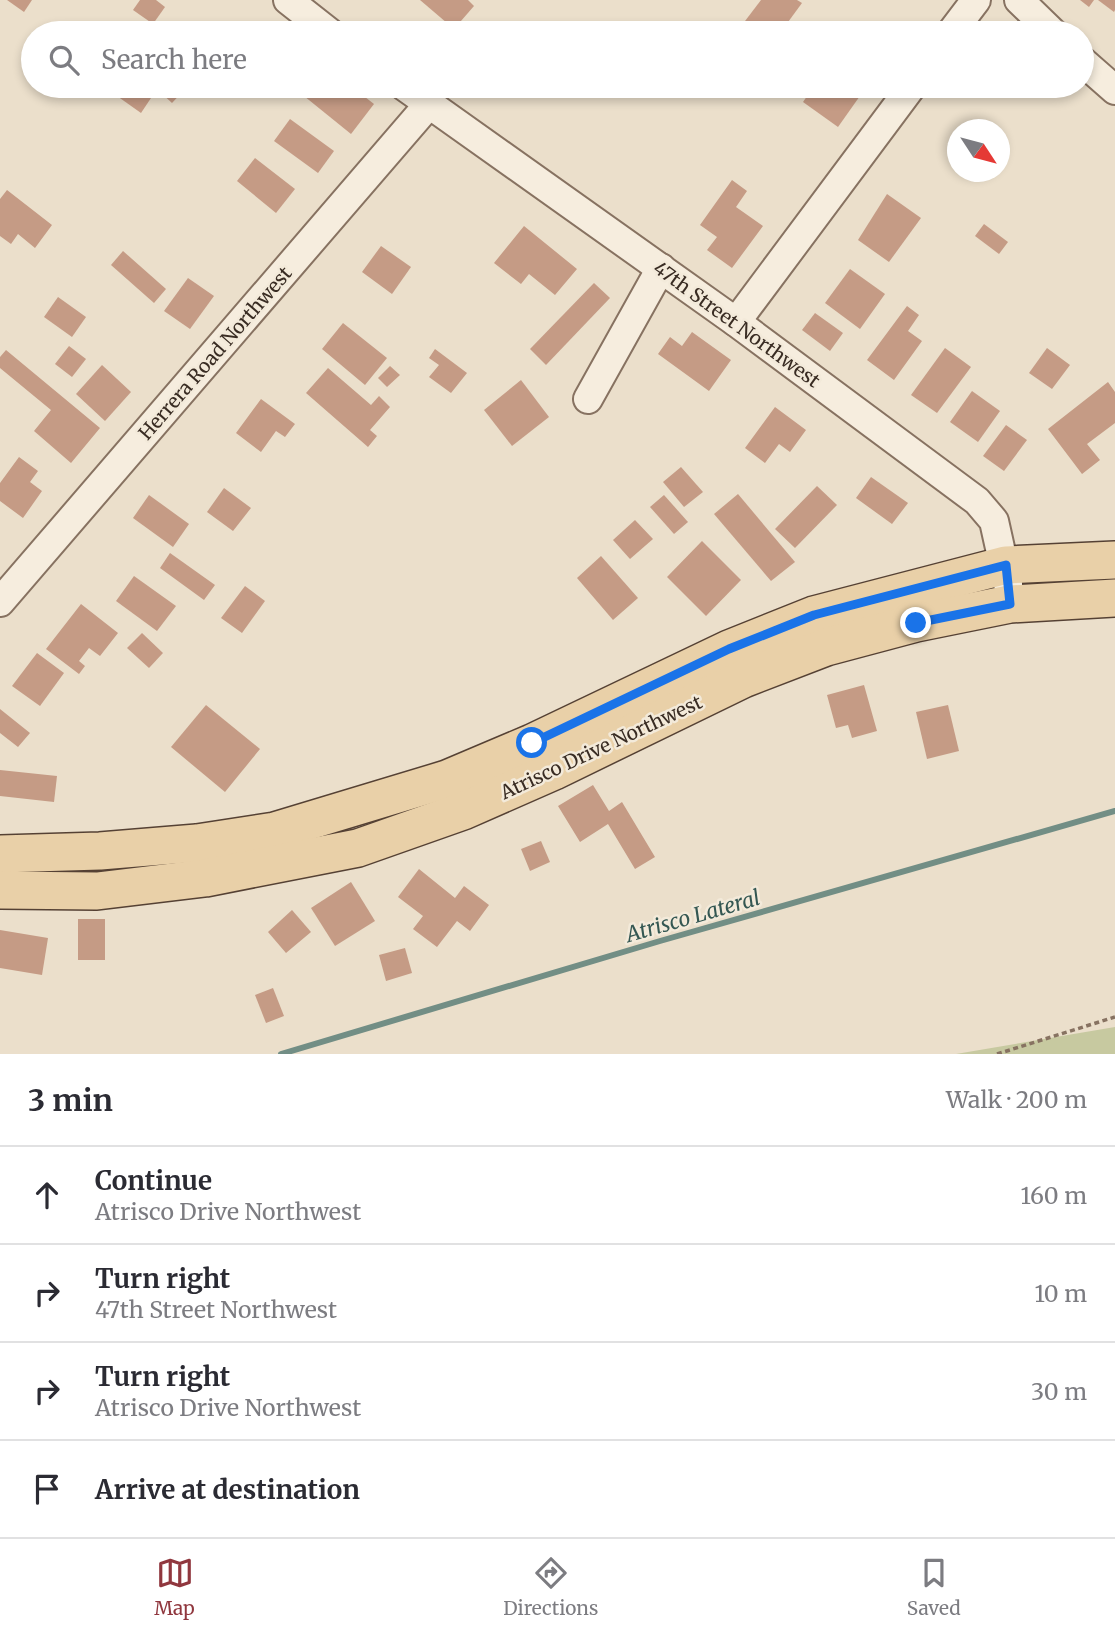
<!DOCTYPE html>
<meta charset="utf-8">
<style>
body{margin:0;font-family:Merriweather,serif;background:#f7f7f7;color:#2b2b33}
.compass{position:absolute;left:947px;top:119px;width:63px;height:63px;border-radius:50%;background:#fff;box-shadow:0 4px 10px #0003;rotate:126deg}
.stop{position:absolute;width:21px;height:21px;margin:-16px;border:5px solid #1a73e8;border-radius:50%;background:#fff}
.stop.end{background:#1a73e8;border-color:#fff;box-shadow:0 2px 7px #0008}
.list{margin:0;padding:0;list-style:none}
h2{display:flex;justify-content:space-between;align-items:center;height:91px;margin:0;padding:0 28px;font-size:30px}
h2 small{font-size:23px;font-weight:400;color:#7c7c81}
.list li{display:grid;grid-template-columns:46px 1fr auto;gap:21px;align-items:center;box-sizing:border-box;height:98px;padding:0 28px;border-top:2px solid #e1e1e2}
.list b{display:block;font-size:26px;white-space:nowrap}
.list p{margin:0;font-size:23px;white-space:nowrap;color:#7c7c81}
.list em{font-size:23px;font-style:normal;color:#7c7c81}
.icon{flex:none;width:38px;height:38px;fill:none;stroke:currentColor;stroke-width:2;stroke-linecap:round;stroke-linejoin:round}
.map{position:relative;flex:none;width:1115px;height:1054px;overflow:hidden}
.search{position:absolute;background:#fff;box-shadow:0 4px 10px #0003;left:21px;right:21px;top:21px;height:77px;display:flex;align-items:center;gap:18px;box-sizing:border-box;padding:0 24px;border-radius:38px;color:#7c7c81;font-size:26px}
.sheet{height:483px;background:#fff}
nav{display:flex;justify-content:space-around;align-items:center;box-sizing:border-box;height:98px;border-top:2px solid #e1e1e2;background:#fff;font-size:19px;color:#7c7c81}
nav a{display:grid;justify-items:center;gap:4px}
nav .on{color:#90373e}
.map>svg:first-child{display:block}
.green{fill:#c7c9a0}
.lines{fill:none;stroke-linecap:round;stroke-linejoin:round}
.stream{stroke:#728e85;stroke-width:6}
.building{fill:#c59b85}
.minor-casing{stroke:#877261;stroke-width:32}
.major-casing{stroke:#554134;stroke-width:40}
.path{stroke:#877261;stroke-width:3.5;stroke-dasharray:5 3.5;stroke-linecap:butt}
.minor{stroke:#f6edde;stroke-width:28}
.major{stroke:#e9d0a8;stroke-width:37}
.route{stroke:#1a73e8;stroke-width:9}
.labels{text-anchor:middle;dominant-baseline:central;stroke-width:5;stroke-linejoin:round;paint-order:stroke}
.street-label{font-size:19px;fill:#392c23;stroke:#f3eada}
.water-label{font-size:21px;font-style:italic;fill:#345752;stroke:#f3eada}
</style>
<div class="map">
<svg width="1115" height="1054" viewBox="0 0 1115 1054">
<rect width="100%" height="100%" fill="#ebdfcb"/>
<polygon class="green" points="1115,1027 1115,1054 956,1054"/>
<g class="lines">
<polyline class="stream" points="281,1054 660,941 1115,811"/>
</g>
<g class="building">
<polygon points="7,0 32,0 24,12"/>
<polygon points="140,0 156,0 165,7 153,24 133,10"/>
<polygon points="420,0 468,0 474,6 454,29"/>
<polygon points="761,0 797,0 802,3 780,33 753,33 742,25"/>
<polygon points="1080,0 1094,0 1089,7"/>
<polygon points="1098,0 1115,0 1115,10 1114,12"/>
<polygon points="114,86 140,86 153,95 141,113 110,91"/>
<polygon points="162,86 188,86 172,103 158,90"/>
<polygon points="312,86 351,86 374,104 351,134 304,96"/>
<polygon points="814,86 867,86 838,127 803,102"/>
<polygon points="290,119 334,151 318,173 274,141"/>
<polygon points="255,158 295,189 276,213 237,181"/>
<polygon points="732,180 747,191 736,207 763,226 732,268 707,250 717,237 700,225"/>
<polygon points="7,190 52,225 35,248 18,234 11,244 0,236 0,199"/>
<polygon points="887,194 921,218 889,262 858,240"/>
<polygon points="984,224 1008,242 999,254 975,236"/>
<polygon points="524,226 577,269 555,295 529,274 521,284 494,263"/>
<polygon points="381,246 411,267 392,294 362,272"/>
<polygon points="123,251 166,289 154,303 111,265"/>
<polygon points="850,269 885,294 860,329 825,303"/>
<polygon points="188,278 214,296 190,329 164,311"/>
<polygon points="594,283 610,298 546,365 530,349"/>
<polygon points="58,297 86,317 72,337 44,317"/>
<polygon points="907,306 919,315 908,331 922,341 894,380 867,360"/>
<polygon points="815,313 843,333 830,351 802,330"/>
<polygon points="343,323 387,358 365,385 322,349"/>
<polygon points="692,332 731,360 709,391 658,354 670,337 682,346"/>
<polygon points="69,346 86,359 72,377 55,364"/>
<polygon points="945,348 971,367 937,413 911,395"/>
<polygon points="1047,348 1070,365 1052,389 1029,373"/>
<polygon points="435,349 467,373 451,393 429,377 439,365 429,358"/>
<polygon points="6,350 100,428 71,463 34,431 51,410 0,368 0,357"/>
<polygon points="102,365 131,392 105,421 76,394"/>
<polygon points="390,366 400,375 387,387 378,378"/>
<polygon points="328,368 371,405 379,396 390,407 370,430 377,436 368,447 306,393"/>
<polygon points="521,380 549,417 512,446 484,410"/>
<polygon points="1108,382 1115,392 1115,423 1087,444 1100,460 1082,474 1048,429"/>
<polygon points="972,391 1000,411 978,442 950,422"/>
<polygon points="261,399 295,424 285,437 276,431 261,452 236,433"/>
<polygon points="775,407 806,430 790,452 779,444 765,463 745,448"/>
<polygon points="1006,425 1027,440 1004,471 983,456"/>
<polygon points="19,457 38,471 30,482 42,491 23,518 0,501 0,483"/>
<polygon points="681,467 703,492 684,507 663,482"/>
<polygon points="871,477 908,503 892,524 856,498"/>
<polygon points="817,486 837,505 795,548 775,529"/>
<polygon points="224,488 251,508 233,531 207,512"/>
<polygon points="738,494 795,562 771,581 714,514"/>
<polygon points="149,495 189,524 173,547 133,518"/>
<polygon points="664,495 688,522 674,534 650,507"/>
<polygon points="635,520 653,539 630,559 613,540"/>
<polygon points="702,541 741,580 706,616 667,577"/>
<polygon points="170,553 215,585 204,600 160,568"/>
<polygon points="601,556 638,598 613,620 577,578"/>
<polygon points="134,576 176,606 157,631 116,601"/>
<polygon points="245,586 265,601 242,633 221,618"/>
<polygon points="81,604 118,633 100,656 89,648 79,661 85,666 79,674 46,649"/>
<polygon points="142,633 163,653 149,668 127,648"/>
<polygon points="37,653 64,673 40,706 12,686"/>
<polygon points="864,685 877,731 852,738 848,725 836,728 827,695"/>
<polygon points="206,705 260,749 225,792 171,747"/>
<polygon points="948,705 959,751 927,759 916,712"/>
<polygon points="0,709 30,733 18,747 0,733"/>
<polygon points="0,770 57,776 54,802 0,796"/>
<polygon points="593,785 609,811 622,802 655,857 635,869 608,824 580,842 558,806"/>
<polygon points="541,841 550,862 530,871 521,849"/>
<polygon points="419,869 455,898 464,886 489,905 470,931 457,921 437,947 413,929 423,916 398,897"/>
<polygon points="351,882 375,921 335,946 311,908"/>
<polygon points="292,910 311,932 286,953 268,932"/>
<rect x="78" y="919" width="27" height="41"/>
<polygon points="0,930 48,938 42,975 0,968"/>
<polygon points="405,948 412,973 386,981 379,955"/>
<polygon points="273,988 284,1016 266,1023 255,995"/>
</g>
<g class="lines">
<g class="minor-casing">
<g id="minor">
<polyline points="288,0 330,33"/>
<polyline points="1019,0 1053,33"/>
<polyline points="951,33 976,0"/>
<polyline points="1082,61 1115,90"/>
<polyline points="404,86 736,322 977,501 994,521 1008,584"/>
<polyline points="736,322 912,86"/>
<polyline points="588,399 661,268"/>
<polyline points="0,602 429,104"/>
</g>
</g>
<g class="major-casing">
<g id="major">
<polyline points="0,854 100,851 197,843 275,831 447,779 532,743 729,649 814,615 1006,565 1115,560"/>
<polyline points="0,890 97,891 205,878 358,848 463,811 554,771 743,679 826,647 916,623 1010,604 1115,598"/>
</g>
</g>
<polyline class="path" points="997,1054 1115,1017"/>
<use href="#minor" class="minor"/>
<use href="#major" class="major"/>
</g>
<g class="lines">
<polyline class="route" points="532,743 729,649 814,615 1006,565 1010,604 916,623"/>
</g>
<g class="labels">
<g class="street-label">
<text transform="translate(737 324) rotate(36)">47th Street Northwest</text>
<text transform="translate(215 353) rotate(-49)">Herrera Road Northwest</text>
<text transform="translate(601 747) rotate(-25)">Atrisco Drive Northwest</text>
</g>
<g class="water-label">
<text transform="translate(693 916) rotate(-16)">Atrisco Lateral</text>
</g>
</g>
</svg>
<svg class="compass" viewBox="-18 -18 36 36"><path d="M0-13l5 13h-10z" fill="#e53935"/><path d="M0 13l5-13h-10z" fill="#7c7c81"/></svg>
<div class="stop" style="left:532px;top:743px"></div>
<div class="stop end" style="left:916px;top:623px"></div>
<div class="search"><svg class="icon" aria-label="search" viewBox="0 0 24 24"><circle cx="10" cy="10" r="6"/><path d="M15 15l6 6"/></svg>Search here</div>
</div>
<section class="sheet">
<h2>3 min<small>Walk · 200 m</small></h2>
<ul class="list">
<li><svg class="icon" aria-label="ahead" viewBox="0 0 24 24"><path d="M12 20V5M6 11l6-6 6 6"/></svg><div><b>Continue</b><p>Atrisco Drive Northwest</p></div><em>160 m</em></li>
<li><svg class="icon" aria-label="right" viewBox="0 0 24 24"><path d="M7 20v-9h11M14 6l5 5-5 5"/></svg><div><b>Turn right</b><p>47th Street Northwest</p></div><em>10 m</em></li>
<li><svg class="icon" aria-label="right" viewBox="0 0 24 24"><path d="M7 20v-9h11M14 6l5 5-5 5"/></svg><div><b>Turn right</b><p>Atrisco Drive Northwest</p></div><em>30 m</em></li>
<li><svg class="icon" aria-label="arrive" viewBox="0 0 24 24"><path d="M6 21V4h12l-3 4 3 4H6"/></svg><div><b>Arrive at destination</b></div></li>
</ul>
</section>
<nav>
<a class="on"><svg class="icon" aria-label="map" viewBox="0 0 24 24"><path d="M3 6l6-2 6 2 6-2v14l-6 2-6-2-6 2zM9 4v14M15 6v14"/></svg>Map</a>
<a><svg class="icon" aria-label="directions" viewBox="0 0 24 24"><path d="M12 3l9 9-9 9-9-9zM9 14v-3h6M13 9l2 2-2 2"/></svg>Directions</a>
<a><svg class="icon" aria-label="saved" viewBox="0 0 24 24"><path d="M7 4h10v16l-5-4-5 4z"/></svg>Saved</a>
</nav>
